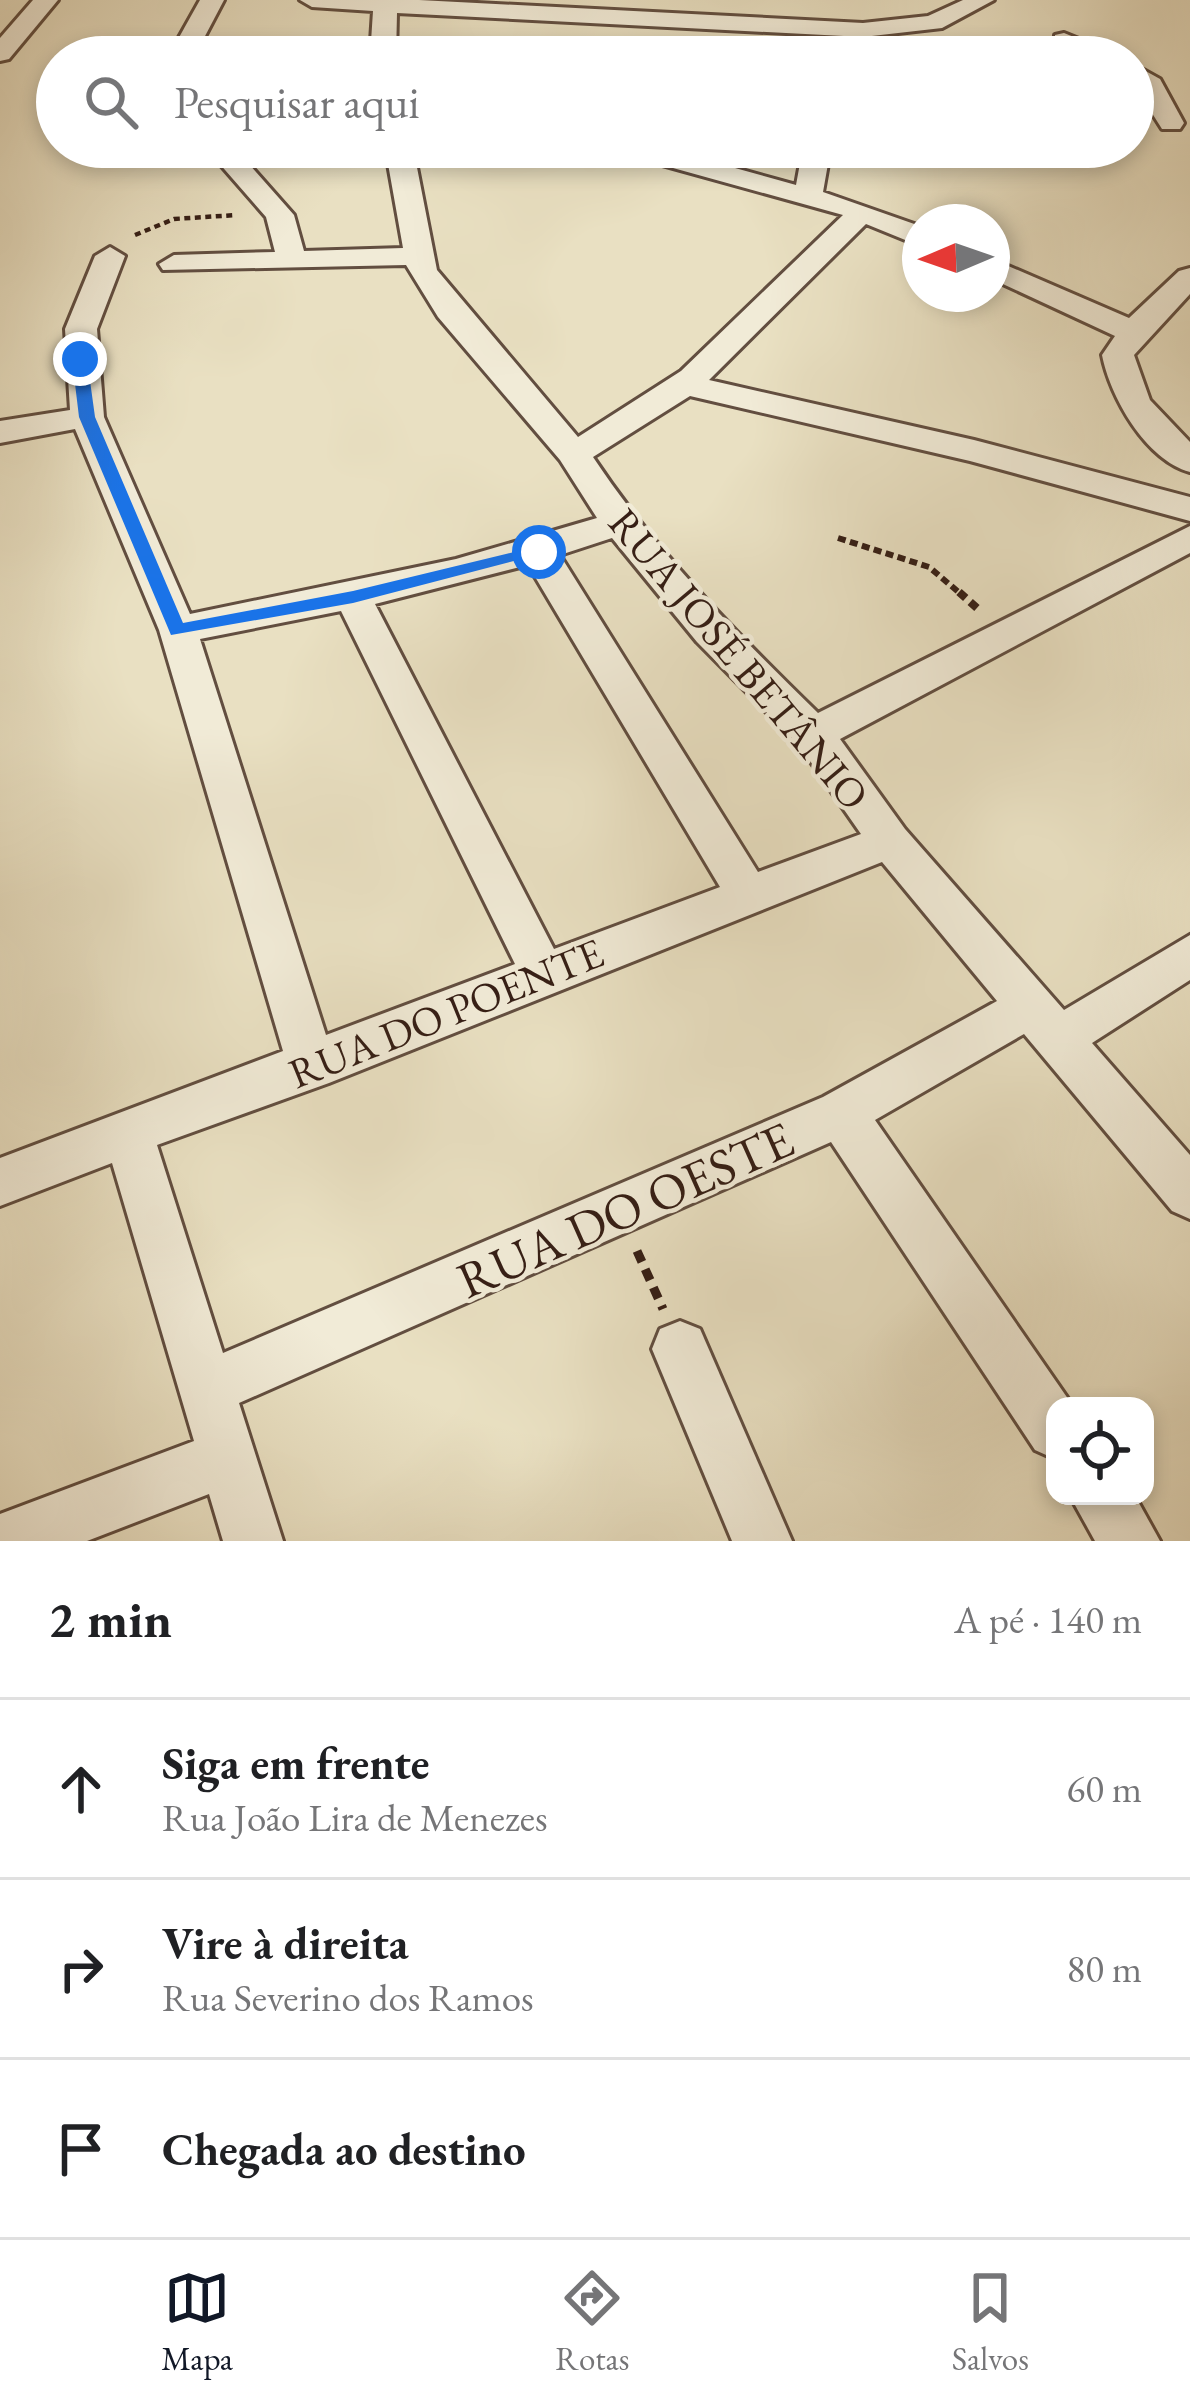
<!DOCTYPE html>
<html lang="pt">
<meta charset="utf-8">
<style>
body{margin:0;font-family:"EB Garamond",serif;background:#f6f6f6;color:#202124}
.controls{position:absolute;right:36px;bottom:36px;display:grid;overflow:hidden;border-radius:24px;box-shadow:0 6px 18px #0003}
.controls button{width:108px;height:108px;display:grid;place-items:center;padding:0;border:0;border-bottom:3px solid #e0e0e0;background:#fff;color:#202124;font:60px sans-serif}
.compass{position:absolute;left:902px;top:204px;width:108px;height:108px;border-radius:50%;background:#fff;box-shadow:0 6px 18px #0003;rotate:268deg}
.stop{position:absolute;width:36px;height:36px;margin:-27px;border:9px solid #1a73e8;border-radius:50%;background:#fff}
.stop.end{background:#1a73e8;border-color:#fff;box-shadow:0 3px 12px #0008}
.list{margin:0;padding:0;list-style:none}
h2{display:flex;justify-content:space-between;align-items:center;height:156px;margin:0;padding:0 48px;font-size:51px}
h2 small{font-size:39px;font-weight:400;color:#757577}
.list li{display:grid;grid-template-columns:78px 1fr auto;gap:36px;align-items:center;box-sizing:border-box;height:180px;padding:0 48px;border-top:3px solid #e0e0e0}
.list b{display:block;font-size:45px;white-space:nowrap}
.list p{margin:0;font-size:39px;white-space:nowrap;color:#757577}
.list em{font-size:39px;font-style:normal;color:#757577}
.icon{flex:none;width:66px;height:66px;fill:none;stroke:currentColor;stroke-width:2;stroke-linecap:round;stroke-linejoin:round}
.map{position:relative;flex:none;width:1190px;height:1541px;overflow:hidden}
.search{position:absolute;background:#fff;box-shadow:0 6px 18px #0003;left:36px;right:36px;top:36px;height:132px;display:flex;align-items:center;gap:30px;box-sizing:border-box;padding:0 42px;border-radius:66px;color:#757577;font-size:45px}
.sheet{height:696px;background:#fff}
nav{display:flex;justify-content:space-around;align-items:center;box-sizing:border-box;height:168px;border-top:3px solid #e0e0e0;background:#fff;font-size:33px;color:#757577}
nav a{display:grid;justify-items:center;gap:6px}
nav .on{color:#111827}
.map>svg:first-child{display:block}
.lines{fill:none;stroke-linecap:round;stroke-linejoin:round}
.minor-casing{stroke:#624e40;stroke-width:6}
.path-far3{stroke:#351e15;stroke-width:4.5;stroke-dasharray:6 4.5;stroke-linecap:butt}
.path-far2{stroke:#351e15;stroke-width:6;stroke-dasharray:8 4.5;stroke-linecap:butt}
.path-far1{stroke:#351e15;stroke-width:8;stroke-dasharray:9 6;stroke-linecap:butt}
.path{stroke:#351e15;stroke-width:9;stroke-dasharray:12 8;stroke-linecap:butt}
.minor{fill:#f1ebd7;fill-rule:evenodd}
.route{fill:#1a73e8}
.labels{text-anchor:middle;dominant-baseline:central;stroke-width:9;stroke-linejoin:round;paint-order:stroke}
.street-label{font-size:42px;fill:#351e15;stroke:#f1ebd7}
.near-street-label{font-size:51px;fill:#351e15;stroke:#f1ebd7}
</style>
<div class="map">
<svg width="1190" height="1541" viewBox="0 0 1190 1541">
<rect width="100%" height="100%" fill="#e9e0c2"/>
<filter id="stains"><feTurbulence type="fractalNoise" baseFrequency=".00167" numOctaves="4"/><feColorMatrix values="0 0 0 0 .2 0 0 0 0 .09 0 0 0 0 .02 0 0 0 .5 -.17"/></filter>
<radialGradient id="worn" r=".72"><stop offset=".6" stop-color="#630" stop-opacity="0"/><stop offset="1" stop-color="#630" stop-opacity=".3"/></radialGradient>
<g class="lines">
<g class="minor-casing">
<g id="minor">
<polygon points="33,0 58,0 9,59 0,61 0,38"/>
<polygon points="200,0 224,0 194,57 168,57"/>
<polygon points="300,0 419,0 863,23 928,16 963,0 994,0 942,28 863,37 397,13 396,57 370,57 373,11 312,7"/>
<polygon points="1064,33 1111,52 1115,57 1081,57 1055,45 1055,35"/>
<polygon points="1133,64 1160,79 1184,123 1180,129 1162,129 1133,83"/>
<path d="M205,147H234L294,215L304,251L403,248L385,147H413L437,270L578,437L681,371L843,215L619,153L615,147H659L796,185L803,147H831L823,192L920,226V246L866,224L709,380L974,440L1190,497V521L970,461L690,396L593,457C657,553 736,633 818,713L1190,526V553L840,739L905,829L1064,1010L1190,935V980L1092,1043L1190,1155V1219L1172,1211L1024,1034L875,1120L1073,1406H1055V1459L1035,1450L831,1142L239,1403L283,1541H223L209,1494L87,1541H0V1514L194,1441L112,1163L0,1206V1158L283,1051L159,630L75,429L0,443V421L70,410L65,329L95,256L110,247L125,256L97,329L104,417L190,614L456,559L597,518L560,460L438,317L406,265L163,270L159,264L174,255L275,252L266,217ZM612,538L697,642L799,745L861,834L758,872L560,555ZM528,565L720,887L554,949L375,604ZM341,611L515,964L326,1035L200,639ZM882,862L997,1001L823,1097L223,1353L157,1145L329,1083Z"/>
<path d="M992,259L1129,318L1179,271L1190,268V294L1134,355L1150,400L1190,442V472C1146,460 1110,397 1102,355L1115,336L992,279Z"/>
<polygon points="680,1321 700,1329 792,1541 732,1541 652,1349 660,1329"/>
<polygon points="1070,1496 1135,1496 1160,1541 1095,1541"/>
</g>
</g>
<polyline class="path-far3" points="135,235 174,219 236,215"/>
<polyline class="path-far2" points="838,538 929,567 962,595"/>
<polyline class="path-far1" points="959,592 977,608"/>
<polyline class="path" points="637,1251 663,1309"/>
<use href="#minor" class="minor"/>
</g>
<polygon class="route" points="80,355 87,359 95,417 183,623 353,591 539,546 548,552 353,603 171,635 79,417 72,359"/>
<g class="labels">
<g class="street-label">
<text transform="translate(739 659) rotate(50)">RUA JOSÉ BETÂNIO</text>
<text transform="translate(446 1013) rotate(-22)">RUA DO POENTE</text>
</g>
<g class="near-street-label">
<text transform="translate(625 1209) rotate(-24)">RUA DO OESTE</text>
</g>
</g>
<rect width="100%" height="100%" filter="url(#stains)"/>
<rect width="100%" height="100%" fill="url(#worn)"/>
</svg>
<div class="controls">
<button><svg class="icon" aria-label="locate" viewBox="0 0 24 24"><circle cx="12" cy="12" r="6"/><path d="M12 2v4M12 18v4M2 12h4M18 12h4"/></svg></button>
</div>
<svg class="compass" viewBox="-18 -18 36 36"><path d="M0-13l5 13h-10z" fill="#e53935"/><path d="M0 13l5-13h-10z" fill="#757577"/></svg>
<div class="stop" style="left:539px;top:552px"></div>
<div class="stop end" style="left:80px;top:359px"></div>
<div class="search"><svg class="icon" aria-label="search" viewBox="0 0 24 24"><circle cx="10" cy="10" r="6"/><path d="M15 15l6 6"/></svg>Pesquisar aqui</div>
</div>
<section class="sheet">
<h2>2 min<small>A pé · 140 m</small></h2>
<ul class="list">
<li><svg class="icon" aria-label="ahead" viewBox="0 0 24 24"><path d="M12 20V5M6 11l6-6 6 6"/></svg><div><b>Siga em frente</b><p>Rua João Lira de Menezes</p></div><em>60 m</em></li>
<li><svg class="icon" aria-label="right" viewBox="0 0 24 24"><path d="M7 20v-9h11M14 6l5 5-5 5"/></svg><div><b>Vire à direita</b><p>Rua Severino dos Ramos</p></div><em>80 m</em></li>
<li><svg class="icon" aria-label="arrive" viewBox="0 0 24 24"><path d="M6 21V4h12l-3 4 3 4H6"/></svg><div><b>Chegada ao destino</b></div></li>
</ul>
</section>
<nav>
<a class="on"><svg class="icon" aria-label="map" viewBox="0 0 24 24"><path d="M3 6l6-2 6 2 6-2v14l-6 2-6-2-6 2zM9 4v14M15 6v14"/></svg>Mapa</a>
<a><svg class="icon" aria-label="directions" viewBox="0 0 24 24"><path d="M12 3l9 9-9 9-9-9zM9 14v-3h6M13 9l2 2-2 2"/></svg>Rotas</a>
<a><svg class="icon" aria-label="saved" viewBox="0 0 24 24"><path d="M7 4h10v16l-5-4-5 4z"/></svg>Salvos</a>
</nav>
